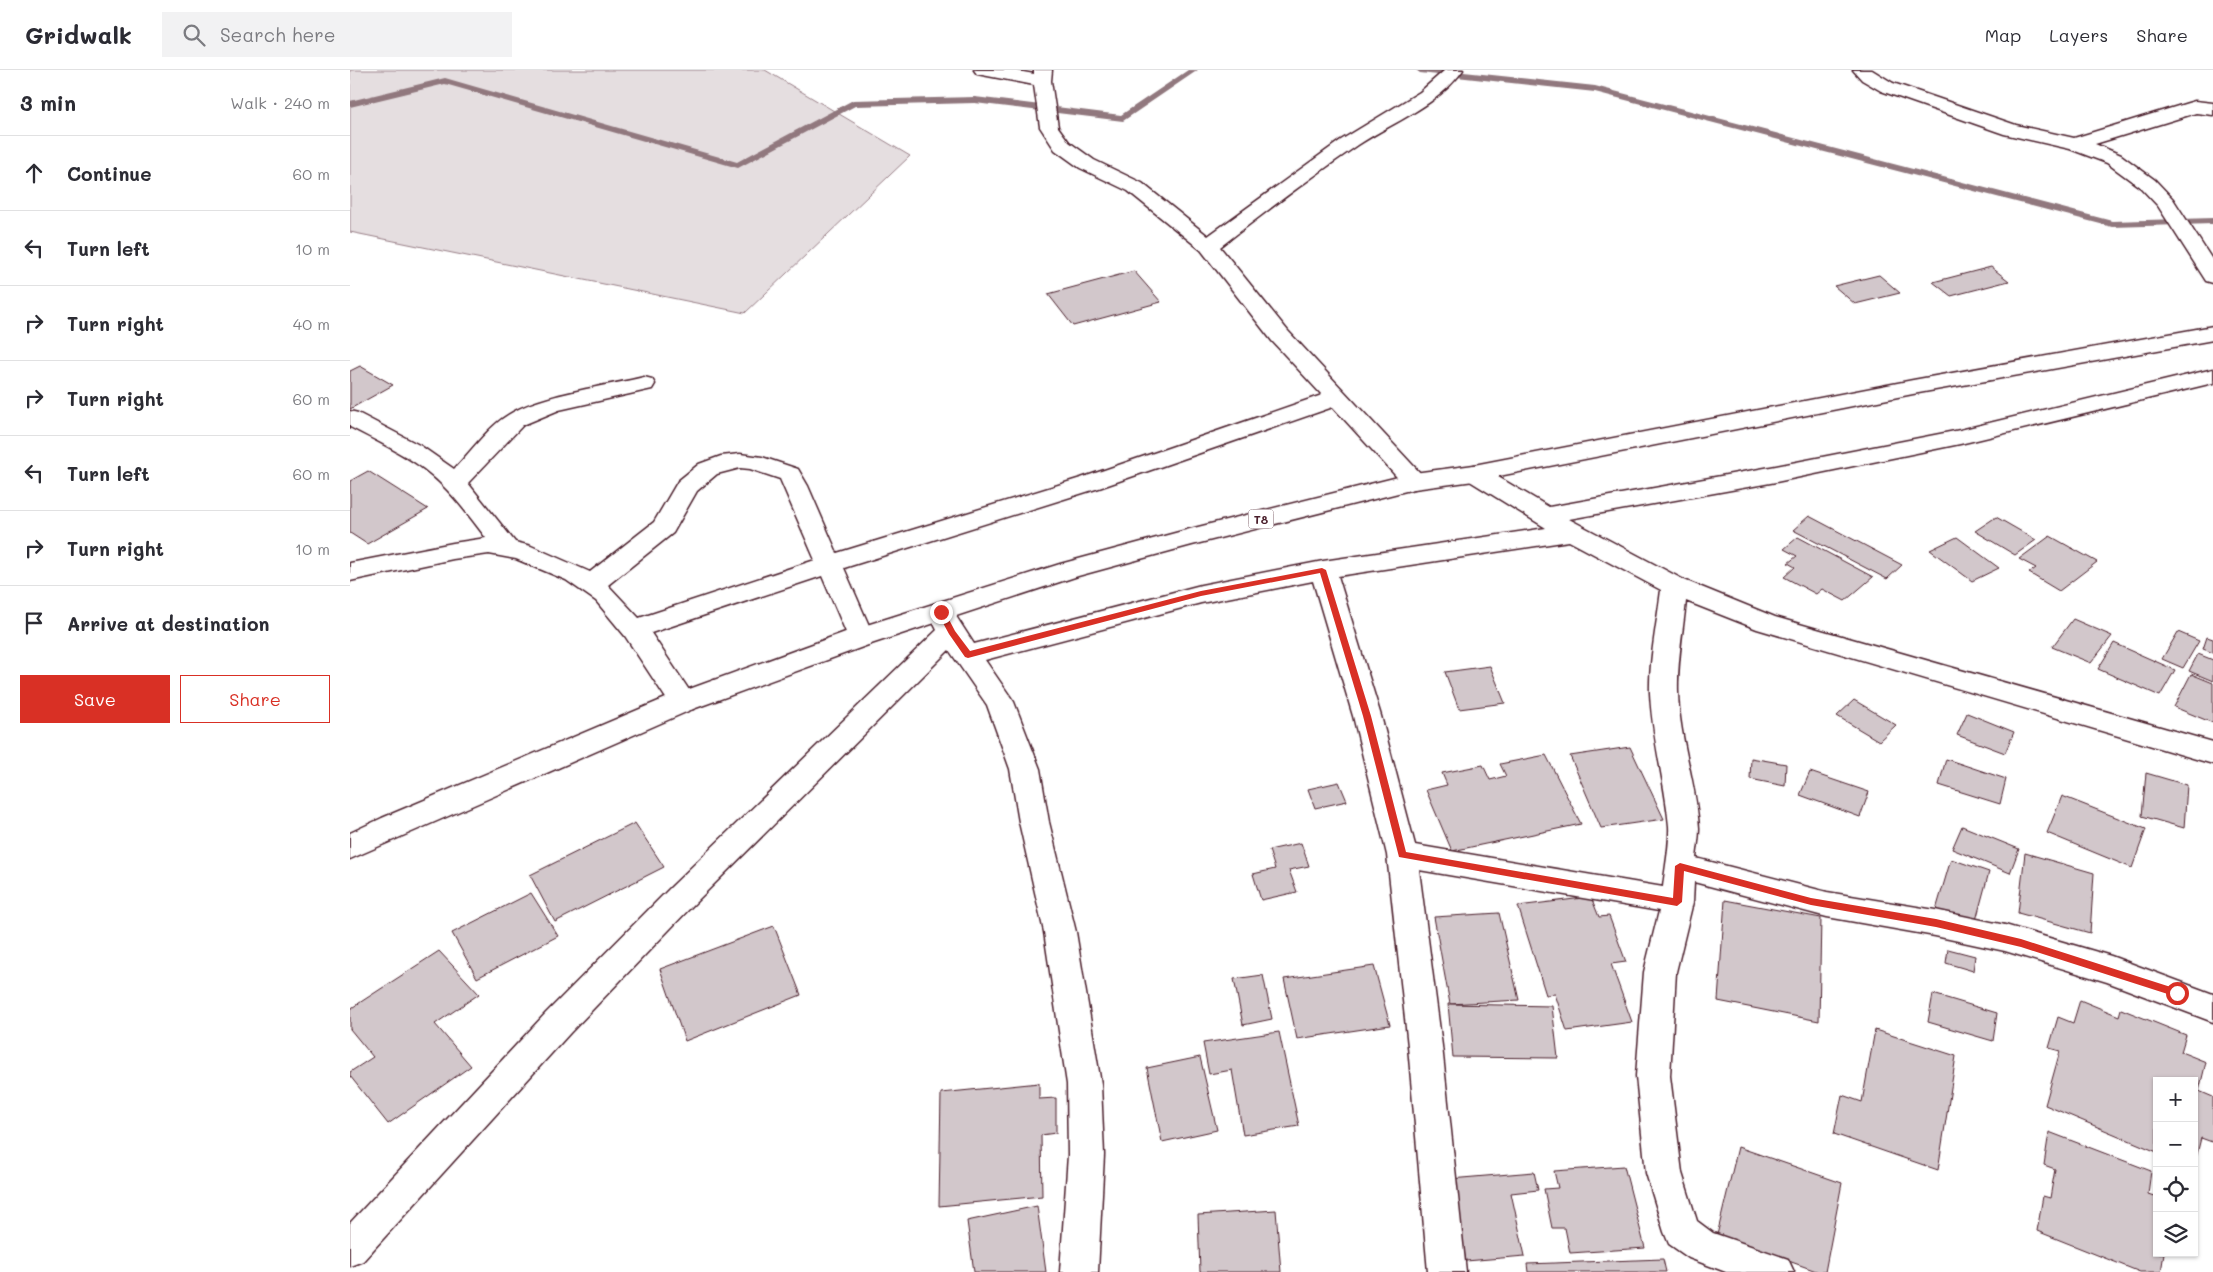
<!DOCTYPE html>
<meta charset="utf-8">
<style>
body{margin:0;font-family:Mali,sans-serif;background:#f2f2f3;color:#2b2b33}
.controls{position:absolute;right:15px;bottom:15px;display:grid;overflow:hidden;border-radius:0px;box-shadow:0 1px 4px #0004}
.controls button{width:45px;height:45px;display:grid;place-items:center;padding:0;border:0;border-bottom:1px solid #e1e1e2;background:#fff;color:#2b2b33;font:25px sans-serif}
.stop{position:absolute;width:15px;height:15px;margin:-11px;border:4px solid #d93025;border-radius:50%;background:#fff}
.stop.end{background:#d93025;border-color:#fff;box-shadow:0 1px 5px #0008}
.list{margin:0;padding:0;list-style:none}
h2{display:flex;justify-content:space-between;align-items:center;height:65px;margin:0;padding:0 20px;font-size:21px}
h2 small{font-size:16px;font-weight:400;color:#7c7c81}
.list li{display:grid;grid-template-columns:32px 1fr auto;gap:15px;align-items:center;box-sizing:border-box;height:75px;padding:0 20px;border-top:1px solid #e1e1e2}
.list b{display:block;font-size:19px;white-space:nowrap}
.list em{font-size:16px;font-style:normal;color:#7c7c81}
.actions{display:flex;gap:10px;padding:15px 20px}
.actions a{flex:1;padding:11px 0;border:1px solid #d93025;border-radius:0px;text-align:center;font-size:18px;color:#d93025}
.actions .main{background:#d93025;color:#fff}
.icon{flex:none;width:28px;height:28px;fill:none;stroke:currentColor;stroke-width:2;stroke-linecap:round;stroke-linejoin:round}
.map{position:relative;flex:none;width:1863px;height:1202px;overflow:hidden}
header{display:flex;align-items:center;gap:30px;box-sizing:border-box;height:70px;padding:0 25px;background:#fff;border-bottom:1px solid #e1e1e2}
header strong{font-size:24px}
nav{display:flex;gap:28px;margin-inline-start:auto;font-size:18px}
.search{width:350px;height:45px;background:#f2f2f3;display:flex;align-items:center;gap:12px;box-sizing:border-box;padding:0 18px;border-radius:0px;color:#7c7c81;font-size:19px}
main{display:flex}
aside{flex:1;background:#fff}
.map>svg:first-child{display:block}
.green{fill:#e5dee0;stroke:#987e86}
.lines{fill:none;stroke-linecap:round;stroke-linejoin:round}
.stream{fill:#91787e;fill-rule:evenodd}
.building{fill:#d2c7cb;stroke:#4a1f2b}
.minor-casing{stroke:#4a1f2b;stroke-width:3}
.highway-casing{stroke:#4a1f2b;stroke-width:3}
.minor{fill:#fff;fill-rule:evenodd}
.highway{fill:#fff;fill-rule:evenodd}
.route{fill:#d93025}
.labels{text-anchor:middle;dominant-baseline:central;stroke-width:4.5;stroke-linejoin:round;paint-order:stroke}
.shield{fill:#fff;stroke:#80626b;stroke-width:1}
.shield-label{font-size:12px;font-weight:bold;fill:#4a1f2b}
</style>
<header>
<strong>Gridwalk</strong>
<div class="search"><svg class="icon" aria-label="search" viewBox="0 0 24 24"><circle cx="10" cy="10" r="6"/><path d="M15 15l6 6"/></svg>Search here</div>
<nav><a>Map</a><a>Layers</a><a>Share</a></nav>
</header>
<main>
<aside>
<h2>3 min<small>Walk · 240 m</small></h2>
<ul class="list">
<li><svg class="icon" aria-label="ahead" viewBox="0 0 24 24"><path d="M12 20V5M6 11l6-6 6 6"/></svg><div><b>Continue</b></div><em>60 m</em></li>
<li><svg class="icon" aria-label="left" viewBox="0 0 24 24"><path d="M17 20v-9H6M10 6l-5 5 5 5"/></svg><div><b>Turn left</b></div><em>10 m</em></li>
<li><svg class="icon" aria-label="right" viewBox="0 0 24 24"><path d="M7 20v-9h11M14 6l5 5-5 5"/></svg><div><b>Turn right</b></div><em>40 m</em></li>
<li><svg class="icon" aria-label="right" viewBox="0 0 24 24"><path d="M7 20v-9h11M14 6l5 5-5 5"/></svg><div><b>Turn right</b></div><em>60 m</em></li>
<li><svg class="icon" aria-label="left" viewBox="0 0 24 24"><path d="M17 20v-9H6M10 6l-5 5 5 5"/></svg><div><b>Turn left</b></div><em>60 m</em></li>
<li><svg class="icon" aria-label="right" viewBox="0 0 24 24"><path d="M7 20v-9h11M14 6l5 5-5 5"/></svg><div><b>Turn right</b></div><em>10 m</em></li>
<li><svg class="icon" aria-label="arrive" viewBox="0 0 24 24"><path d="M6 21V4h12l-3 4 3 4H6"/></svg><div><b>Arrive at destination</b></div></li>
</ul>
<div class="actions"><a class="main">Save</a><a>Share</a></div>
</aside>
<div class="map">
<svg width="1863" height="1202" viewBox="0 0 1863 1202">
<rect width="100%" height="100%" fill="#fff"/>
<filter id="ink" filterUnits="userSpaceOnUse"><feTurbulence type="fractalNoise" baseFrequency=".02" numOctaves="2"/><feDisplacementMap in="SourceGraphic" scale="10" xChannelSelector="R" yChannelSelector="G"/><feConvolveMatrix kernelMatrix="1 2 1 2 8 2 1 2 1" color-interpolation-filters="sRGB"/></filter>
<g filter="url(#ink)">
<polygon class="green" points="0,0 415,0 560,86 395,243 0,162"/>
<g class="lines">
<g class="stream">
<polygon points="838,0 848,0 773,51 625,33 505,36 388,98 95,14 0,37 0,31 95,8 387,92 503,30 625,27 771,45"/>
<polygon points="1066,0 1095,0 1245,16 1762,151 1863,148 1863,154 1762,157 1245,22 1070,3"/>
</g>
</g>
<g class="building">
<polygon points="1641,197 1659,211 1601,226 1583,212"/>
<polygon points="784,201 811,232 723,256 698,224"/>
<polygon points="1529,205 1550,223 1505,234 1484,216"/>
<polygon points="10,296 43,315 0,339 0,301"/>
<polygon points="18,401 78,439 17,474 0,463 0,411"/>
<polygon points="1459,446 1552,495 1537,509 1443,460"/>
<polygon points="1646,447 1686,470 1665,485 1625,461"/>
<polygon points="1700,466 1747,492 1709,521 1679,503 1686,498 1669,489"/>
<polygon points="1448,467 1523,507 1495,531 1472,519 1466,524 1434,507 1445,497 1438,493 1447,486 1434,479"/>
<polygon points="1607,467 1649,498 1622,511 1580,480"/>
<polygon points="1723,549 1762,566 1741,593 1702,577"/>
<polygon points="1828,562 1849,571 1833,598 1812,589"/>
<polygon points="1857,567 1863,569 1863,583 1853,579"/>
<polygon points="1764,573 1825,600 1810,626 1748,599"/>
<polygon points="1848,584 1863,590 1863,611 1839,601"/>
<polygon points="1140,596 1155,633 1109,639 1095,602"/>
<polygon points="1841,604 1863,613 1863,653 1824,637"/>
<polygon points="1504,630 1546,655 1529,671 1487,646"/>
<polygon points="1617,643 1664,662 1655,683 1607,665"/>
<polygon points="1280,677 1314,749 1251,758 1220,686"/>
<polygon points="1196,685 1231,754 1102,781 1076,720 1097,715 1092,703 1133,695 1140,710 1156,706 1150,694"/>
<polygon points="1401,688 1436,694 1435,716 1400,709"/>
<polygon points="1596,689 1656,709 1650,734 1589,715"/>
<polygon points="1460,702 1519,722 1510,747 1450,725"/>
<polygon points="1796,703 1837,715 1834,758 1792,746"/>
<polygon points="989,712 997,731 965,738 958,719"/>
<polygon points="1712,726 1796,759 1782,798 1697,763"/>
<polygon points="285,753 314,797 205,852 180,805"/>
<polygon points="1612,756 1669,779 1660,803 1602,779"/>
<polygon points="951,773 959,796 939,800 947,822 911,830 903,804 925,799 919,780"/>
<polygon points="1675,783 1744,803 1740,863 1668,843"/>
<polygon points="1601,789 1639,802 1625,854 1586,840"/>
<polygon points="181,823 208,866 127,908 102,863"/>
<polygon points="1241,827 1249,847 1259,846 1276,892 1261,894 1282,952 1217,961 1205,924 1196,925 1168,836"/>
<polygon points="1375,830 1471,848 1469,951 1368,931"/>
<polygon points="1149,843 1169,930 1100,934 1084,847"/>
<polygon points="424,856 451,925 335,971 310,899"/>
<polygon points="1598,879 1625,886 1623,901 1596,893"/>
<polygon points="89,881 129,924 85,954 121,996 38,1054 0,1006 0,1002 23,987 0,959 0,939"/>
<polygon points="1024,896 1040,955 947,969 934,909"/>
<polygon points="913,905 922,949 893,955 884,909"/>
<polygon points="1583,924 1647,943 1643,971 1578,952"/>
<polygon points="1730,930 1769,946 1771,939 1836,965 1831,982 1856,992 1849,1021 1863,1027 1863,1066 1862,1072 1851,1068 1844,1096 1844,1011 1807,1011 1807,1082 1695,1035 1710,981 1699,978 1708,947 1723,953"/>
<polygon points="1098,934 1202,936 1208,988 1103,987"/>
<polygon points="1525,960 1606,986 1588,1100 1484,1064 1492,1025 1512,1032"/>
<polygon points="929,962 949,1056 893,1065 882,1000 859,1004 853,973"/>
<polygon points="850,987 867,1060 812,1072 797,998"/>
<polygon points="689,1013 689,1029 706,1028 706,1063 691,1065 692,1126 589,1136 591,1023"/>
<polygon points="1699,1062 1801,1101 1798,1124 1807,1127 1807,1183 1814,1183 1811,1202 1790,1202 1687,1161 1693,1126 1700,1128 1705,1099 1694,1095"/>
<polygon points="1388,1077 1492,1113 1475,1202 1469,1202 1367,1165"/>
<polygon points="1274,1096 1295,1178 1220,1183 1215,1158 1202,1158 1194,1119 1208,1118 1204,1101"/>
<polygon points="1184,1102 1188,1120 1161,1123 1175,1186 1116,1191 1100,1109"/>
<polygon points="687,1136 696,1202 624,1202 617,1151"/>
<polygon points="926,1140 931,1202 850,1202 848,1145"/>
<polygon points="1313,1189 1316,1202 1178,1202 1177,1194"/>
</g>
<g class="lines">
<g class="minor-casing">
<g id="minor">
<path d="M624,0H662L684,4V0H702L701,11L708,57L719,72L744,90L792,113L858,166L991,70L1070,22L1095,0H1113C1089,35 1043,52 1008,75C961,107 915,142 870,177L938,261L1073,406L1076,411L1073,416L1064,419L1055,416L983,337L749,418L494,498L524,567L521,574L511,576L501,574L472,506L301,563L347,632L343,639L333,642L323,639L275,566L246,531L216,510L166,489L139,484L103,489L0,511V493L103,473L136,468C117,443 99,418 74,399C51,382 25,370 0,357V341L8,343L71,376L104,399C120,383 138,357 158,345C188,325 257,316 294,307L302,309L305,314L302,319L209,340L173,355L118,413L165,472L181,476L240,502L304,452L328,411L349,394L371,386L390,384L412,387L448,399L458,416L487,483L731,408L972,325L922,271L851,180L778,121L730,98L705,80L690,57L684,15L627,4ZM390,398L400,399L430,409L465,490L289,548L258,515L323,463L347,421L367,404Z"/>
<polygon points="1503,0 1522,0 1543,13 1666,55 1724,68 1838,33 1845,31 1863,33 1863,45 1846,43 1745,74 1771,85 1805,110 1823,129 1863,191 1863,213 1856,211 1808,136 1791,118 1757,93 1720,79 1654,64 1531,21 1512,10"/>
<path d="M1863,299V313L1610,374L1426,412L1219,449L1334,510L1425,547L1863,672V694L1407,559L1336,531C1333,561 1327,592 1328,622C1329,668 1346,712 1349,758C1349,768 1347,778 1346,788L1477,822L1585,840L1655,855L1761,886L1863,924V952L1757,912L1655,881L1585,866L1477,847L1344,812L1343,832L1326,902L1320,1006L1332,1103L1347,1151L1363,1163L1438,1189L1444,1202H1376L1339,1188L1319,1174L1314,1162L1296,1103L1286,1006L1294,902L1309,841L1069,800L1092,976L1116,1202H1078L1058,976L1037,785L1003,646L963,511L851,533L635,590L664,632L690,699L699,752L726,862L751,1014L754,1085L748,1202H710L718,1085L717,1014L694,862L669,752L660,699L637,635L599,580L343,835L220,963L13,1191L0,1196V1153L196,943L321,817L587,560L580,546L584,540L593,537L602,540L624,574L851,515L973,491L1196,458L1115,408L1112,403L1115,398L1124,395L1133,398L1199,437L1426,396L1610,360ZM1219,471L1311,520C1307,554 1299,589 1300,623C1302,668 1315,711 1319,756C1320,776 1315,798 1313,817L1065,775L1031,646L988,506Z"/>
</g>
</g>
<g class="highway-casing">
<polygon id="highway" points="1863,256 1863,270 1563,324 1124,411 1064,419 842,475 728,506 521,574 343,639 0,789 0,763 32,748 323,625 501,560 710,494 840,459 1064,403 1124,395 1563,310"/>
</g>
<use href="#minor" class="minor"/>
<use href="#highway" class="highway"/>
</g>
</g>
<polygon class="route" points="972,498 976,500 1021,646 1056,782 1323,828 1325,796 1330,793 1461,828 1586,849 1671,869 1830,920 1830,926 1827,927 1671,877 1586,857 1461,835 1334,801 1332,832 1327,836 1049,787 1013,646 970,503 851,526 618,588 615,587 599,564 587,542 594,540 605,561 620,581 851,521"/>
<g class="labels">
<rect class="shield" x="898.5" y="439.5" width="25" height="19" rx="4"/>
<g class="shield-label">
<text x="911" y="449">T8</text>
</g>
</g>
</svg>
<div class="controls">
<button>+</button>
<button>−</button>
<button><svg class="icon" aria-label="locate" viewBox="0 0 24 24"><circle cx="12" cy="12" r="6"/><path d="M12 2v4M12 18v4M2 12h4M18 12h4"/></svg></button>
<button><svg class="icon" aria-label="layers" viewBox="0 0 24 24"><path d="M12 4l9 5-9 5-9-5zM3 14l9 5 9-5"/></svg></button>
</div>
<div class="stop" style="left:1827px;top:923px"></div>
<div class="stop end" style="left:591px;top:542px"></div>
</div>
</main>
